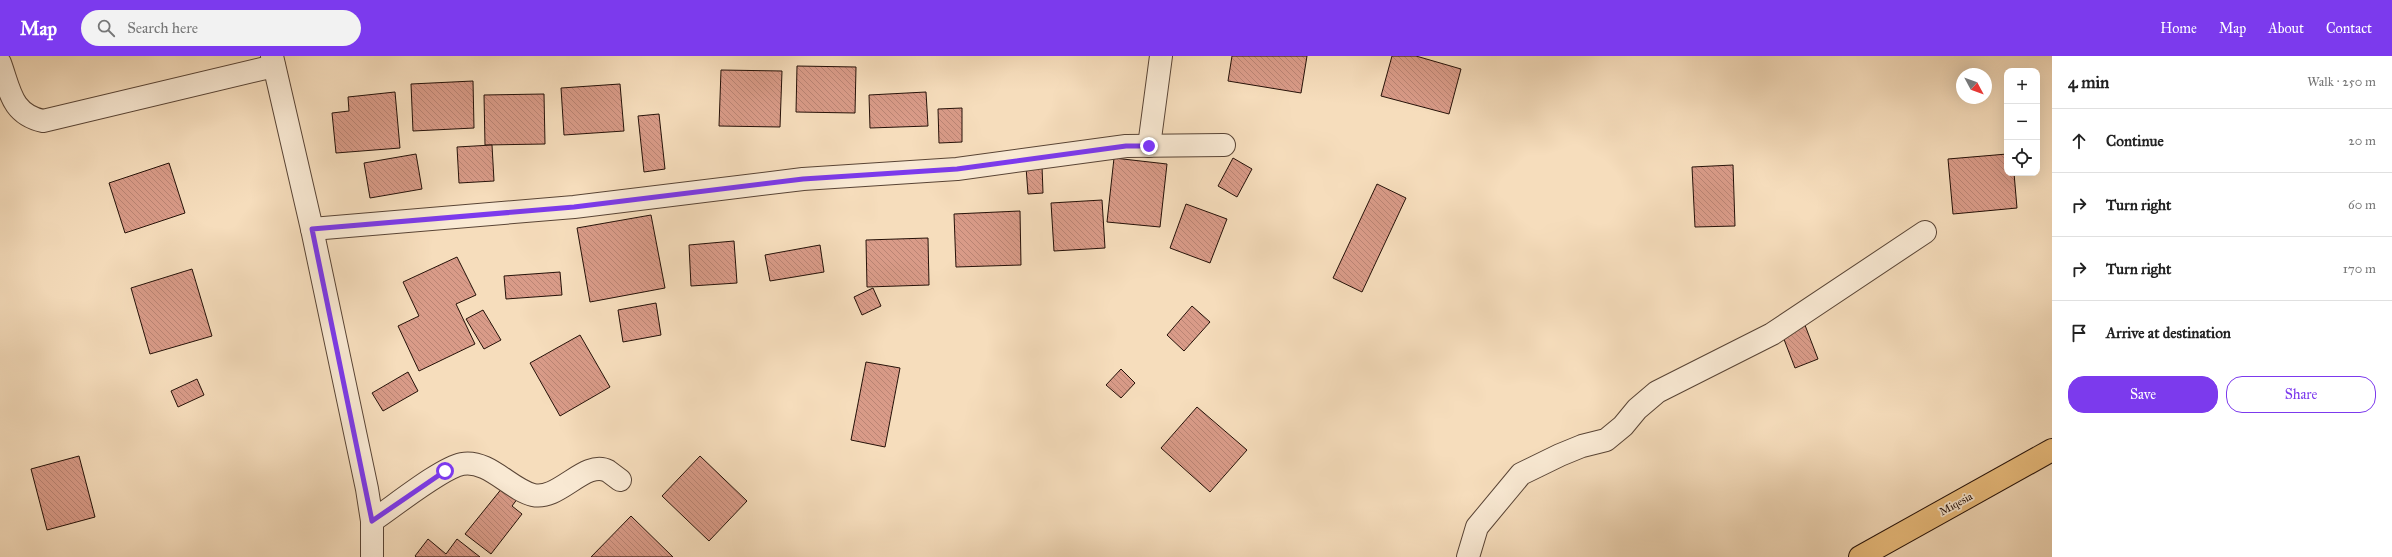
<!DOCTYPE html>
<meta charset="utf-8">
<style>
body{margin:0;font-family:"IM FELL Great Primer",serif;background:#f2f2f2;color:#222}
.controls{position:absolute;right:12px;top:12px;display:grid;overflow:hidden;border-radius:8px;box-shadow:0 4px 16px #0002}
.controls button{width:36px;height:36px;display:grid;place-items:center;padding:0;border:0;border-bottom:1px solid #e0e0e0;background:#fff;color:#222;font:20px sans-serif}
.compass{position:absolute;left:1956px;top:12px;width:36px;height:36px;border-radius:50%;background:#fff;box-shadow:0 4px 16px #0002;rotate:131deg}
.stop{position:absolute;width:12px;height:12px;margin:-9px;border:3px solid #7c3aed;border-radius:50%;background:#fff}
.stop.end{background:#7c3aed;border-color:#fff;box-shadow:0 1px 4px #0008}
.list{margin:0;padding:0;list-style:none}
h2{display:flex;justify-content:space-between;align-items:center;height:52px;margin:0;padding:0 16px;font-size:17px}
h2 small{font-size:13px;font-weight:400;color:#767676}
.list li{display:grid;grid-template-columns:26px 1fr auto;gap:12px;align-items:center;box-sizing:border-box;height:64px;padding:0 16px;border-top:1px solid #e0e0e0}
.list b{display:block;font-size:15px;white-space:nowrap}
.list em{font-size:13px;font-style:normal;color:#767676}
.actions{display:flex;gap:8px;padding:12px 16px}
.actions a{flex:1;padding:9px 0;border:1px solid #7c3aed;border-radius:16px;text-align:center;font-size:14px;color:#7c3aed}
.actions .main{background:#7c3aed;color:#fff}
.icon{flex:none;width:22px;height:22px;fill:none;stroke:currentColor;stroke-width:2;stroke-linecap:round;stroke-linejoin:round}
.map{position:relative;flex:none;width:2052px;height:501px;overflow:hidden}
header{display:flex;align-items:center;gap:24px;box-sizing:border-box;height:56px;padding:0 20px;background:#7c3aed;color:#fff}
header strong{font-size:19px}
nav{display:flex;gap:22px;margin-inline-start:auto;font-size:14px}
.search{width:280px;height:36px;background:#f2f2f2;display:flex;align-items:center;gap:10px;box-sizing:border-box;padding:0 14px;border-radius:22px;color:#767676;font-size:15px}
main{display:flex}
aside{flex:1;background:#fff}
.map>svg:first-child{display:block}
.building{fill:url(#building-back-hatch);stroke:#251108}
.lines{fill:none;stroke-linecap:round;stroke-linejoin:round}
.minor-casing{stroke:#594435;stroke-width:24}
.major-casing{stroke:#251108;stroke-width:24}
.minor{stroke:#f9e9d3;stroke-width:22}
.major{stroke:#ebbe7e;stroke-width:22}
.route{stroke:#7c3aed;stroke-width:5}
.labels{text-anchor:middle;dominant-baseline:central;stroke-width:3.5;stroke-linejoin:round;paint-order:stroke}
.street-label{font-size:11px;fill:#251108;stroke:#f9e9d3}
</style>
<header>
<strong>Map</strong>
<div class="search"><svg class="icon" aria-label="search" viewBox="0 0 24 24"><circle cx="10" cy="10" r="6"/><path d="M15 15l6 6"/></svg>Search here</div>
<nav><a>Home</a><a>Map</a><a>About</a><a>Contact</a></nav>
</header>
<main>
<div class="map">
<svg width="2052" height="501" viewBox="0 0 2052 501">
<defs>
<pattern id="building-back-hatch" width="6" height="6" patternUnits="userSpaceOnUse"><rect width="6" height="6" fill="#d99b88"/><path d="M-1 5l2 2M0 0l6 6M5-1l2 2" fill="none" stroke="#ba8474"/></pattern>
</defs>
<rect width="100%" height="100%" fill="#f6ddbc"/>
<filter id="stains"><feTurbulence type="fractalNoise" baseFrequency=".005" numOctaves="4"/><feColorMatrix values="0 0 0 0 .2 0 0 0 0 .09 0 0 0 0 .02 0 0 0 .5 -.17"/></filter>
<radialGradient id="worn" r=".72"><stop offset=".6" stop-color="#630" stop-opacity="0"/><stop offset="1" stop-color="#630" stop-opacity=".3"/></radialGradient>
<g class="building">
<polygon points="1232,0 1307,0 1301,37 1228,25"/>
<polygon points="1392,0 1416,0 1461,13 1449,58 1381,40"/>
<polygon points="797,10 856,11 855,57 796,56"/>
<polygon points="721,14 782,15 780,71 719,70"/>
<polygon points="473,25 474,72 413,75 411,28"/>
<polygon points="620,28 624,75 564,79 561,32"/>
<polygon points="395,36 400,92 336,97 332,57 349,55 348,41"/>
<polygon points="926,36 928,70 870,72 869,39"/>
<polygon points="544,38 545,88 485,89 484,39"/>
<polygon points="962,52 962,86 939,87 938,53"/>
<polygon points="659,58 665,113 644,116 638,60"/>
<polygon points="492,89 494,125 459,127 457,91"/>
<polygon points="416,98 422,133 370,142 364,107"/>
<polygon points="2007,98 2007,117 2014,117 2017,152 1953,158 1948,103"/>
<polygon points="1114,102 1167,108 1160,171 1107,166"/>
<polygon points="1233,102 1252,113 1237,141 1218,130"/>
<polygon points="169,107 185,157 125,177 109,127"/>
<polygon points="1733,109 1735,170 1695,171 1692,111"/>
<polygon points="1042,110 1043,137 1028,138 1026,111"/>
<polygon points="1377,128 1406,142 1362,236 1333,222"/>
<polygon points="1102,144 1105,192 1054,195 1051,147"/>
<polygon points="1186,148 1227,163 1210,207 1170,192"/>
<polygon points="1020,155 1021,209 956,211 954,158"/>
<polygon points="651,159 665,232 590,246 577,172"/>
<polygon points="928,182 929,229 867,231 866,184"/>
<polygon points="734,185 737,227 691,230 689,189"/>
<polygon points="820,189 824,216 770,225 765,199"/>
<polygon points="457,201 476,239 456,248 475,288 419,315 398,270 419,260 403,226"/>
<polygon points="192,213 212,280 150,298 131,232"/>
<polygon points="560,216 562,239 506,243 504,220"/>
<polygon points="873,232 881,250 862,259 854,241"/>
<polygon points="656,247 661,279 623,286 618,254"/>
<polygon points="1192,250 1210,266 1184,295 1167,279"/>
<polygon points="483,254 501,284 484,293 466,263"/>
<polygon points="1803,264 1818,303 1795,312 1780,273"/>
<polygon points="580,279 610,331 560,360 530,307"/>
<polygon points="866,306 900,312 885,391 851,384"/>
<polygon points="1121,313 1135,327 1121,342 1106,329"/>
<polygon points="408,316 418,335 383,355 372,337"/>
<polygon points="197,323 204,339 178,351 171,335"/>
<polygon points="1197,351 1247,394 1210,436 1161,392"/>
<polygon points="79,400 95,461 47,474 31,413"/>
<polygon points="700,400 747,445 709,485 662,440"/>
<polygon points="507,426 521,438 512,450 522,458 491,498 465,478"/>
<polygon points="631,460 673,501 591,501"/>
<polygon points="428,483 446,498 457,483 480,501 416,501 415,500"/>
</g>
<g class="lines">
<g class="minor-casing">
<g id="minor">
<polyline points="272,0 312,173 367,433 372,465 372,501"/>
<path d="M0,7C10,34 11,58 43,65L274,10"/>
<polyline points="1149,90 1161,0"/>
<polyline points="312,173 574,151 803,123 957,113 1126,90 1224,89"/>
<path d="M372,465C392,452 441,412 462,408C488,403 511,434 533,439C559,445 585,403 608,415C612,418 616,421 620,424"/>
<polyline points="1468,501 1477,471 1521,418 1560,399 1582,390 1606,384 1623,370 1637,353 1657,336 1772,278 1925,176"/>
</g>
</g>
<g class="major-casing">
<polyline id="major" points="1860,501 2052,394"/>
</g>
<use href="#minor" class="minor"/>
<use href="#major" class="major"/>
</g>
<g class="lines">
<polyline class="route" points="445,415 372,465 312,173 574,151 803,123 957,113 1126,90 1149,90"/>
</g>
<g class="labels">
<g class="street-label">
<text transform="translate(1956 448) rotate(-29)">Miqesia</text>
</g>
</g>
<rect width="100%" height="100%" filter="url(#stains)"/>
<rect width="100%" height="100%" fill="url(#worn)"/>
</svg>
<div class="controls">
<button>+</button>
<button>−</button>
<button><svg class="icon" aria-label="locate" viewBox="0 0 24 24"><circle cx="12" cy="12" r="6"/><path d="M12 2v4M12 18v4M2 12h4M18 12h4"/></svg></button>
</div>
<svg class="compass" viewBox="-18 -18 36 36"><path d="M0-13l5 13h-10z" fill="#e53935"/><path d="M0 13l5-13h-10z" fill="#767676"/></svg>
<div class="stop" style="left:445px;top:415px"></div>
<div class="stop end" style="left:1149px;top:90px"></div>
</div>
<aside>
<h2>4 min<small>Walk · 250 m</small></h2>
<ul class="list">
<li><svg class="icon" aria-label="ahead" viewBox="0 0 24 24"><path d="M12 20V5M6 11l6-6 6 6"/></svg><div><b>Continue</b></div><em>20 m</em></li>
<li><svg class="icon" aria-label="right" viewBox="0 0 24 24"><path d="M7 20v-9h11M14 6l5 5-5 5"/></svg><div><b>Turn right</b></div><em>60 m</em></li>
<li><svg class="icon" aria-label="right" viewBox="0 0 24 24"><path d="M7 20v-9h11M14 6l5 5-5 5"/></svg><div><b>Turn right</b></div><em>170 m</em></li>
<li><svg class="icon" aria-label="arrive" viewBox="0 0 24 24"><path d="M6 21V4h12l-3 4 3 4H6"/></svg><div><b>Arrive at destination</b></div></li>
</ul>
<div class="actions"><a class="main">Save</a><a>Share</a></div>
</aside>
</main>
